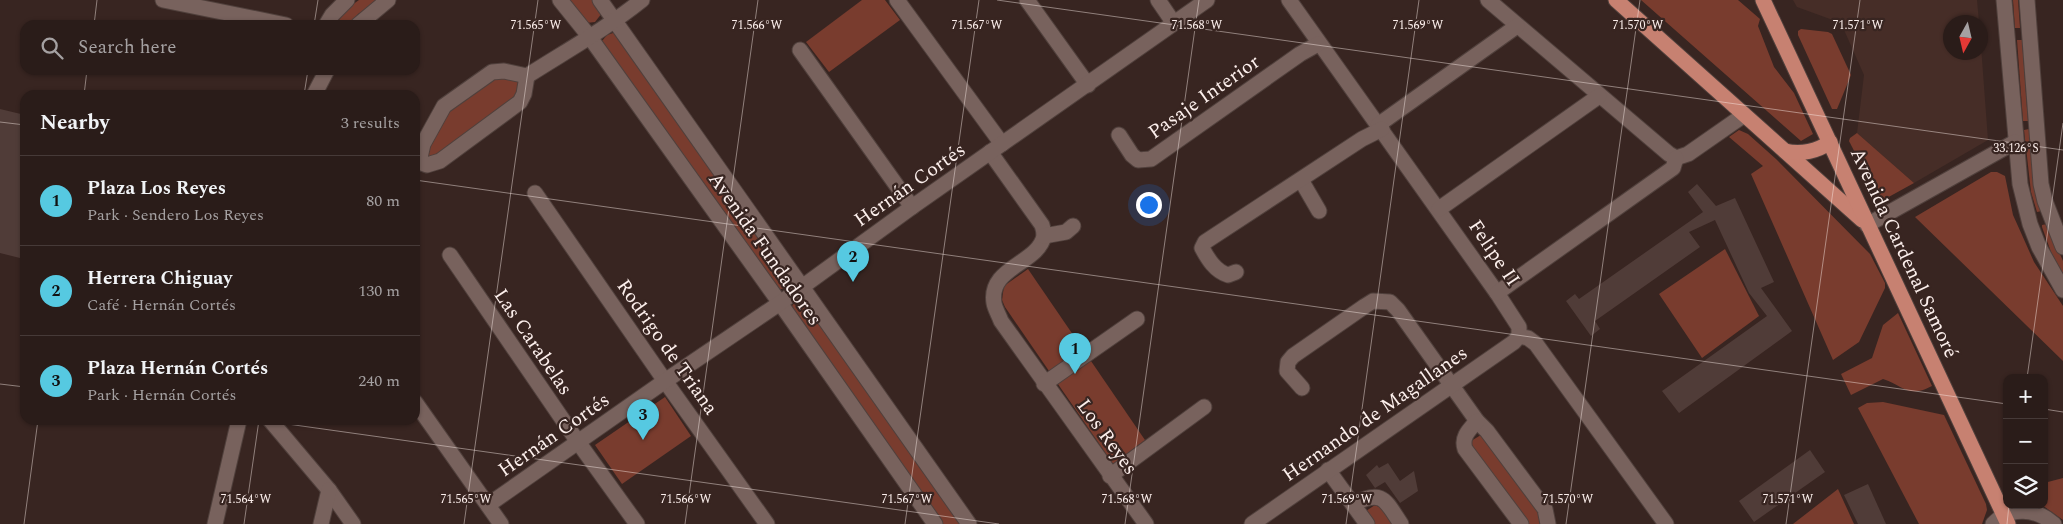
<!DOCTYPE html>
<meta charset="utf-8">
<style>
body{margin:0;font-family:Spectral,serif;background:#362926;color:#f1f3f6}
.controls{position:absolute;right:15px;bottom:15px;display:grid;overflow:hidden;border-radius:10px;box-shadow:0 1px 4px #0004}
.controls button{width:45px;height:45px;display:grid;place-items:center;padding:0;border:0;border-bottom:1px solid #463a38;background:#2a1c19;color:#f1f3f6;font:25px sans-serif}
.compass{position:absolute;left:1943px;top:15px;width:45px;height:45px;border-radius:50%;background:#2a1c19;box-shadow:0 1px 4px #0004;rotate:188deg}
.you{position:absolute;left:1148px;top:204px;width:18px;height:18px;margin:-12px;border:4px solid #fff;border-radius:50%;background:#1a73e8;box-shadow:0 0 0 8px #1a73e833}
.badge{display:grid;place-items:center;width:32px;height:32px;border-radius:50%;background:#56c9e1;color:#111;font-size:16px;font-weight:700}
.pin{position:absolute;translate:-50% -41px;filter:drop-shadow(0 1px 2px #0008)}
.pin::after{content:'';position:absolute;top:26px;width:18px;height:15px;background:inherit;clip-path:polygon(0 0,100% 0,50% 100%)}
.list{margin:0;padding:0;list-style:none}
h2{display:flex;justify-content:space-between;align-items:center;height:65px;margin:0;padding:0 20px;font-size:21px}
h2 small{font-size:16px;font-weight:400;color:#a5a1a2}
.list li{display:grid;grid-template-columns:32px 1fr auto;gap:15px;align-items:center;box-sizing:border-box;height:90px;padding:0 20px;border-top:1px solid #463a38}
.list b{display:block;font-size:19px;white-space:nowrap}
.list p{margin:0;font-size:16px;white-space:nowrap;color:#a5a1a2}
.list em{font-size:16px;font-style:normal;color:#a5a1a2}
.icon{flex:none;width:28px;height:28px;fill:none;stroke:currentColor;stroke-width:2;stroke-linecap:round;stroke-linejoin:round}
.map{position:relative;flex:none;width:2063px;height:524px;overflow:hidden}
.search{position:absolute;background:#2a1c19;box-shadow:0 1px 4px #0004;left:20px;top:20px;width:400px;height:55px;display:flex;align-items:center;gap:12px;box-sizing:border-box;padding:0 18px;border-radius:15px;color:#a5a1a2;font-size:19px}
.panel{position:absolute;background:#2a1c19;box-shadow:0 1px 4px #0004;left:20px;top:90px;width:400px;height:335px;border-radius:15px}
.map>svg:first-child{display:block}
.built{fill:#462d27}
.green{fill:#793c2e}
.building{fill:#503c38}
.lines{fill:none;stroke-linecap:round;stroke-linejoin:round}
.minor-casing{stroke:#50403c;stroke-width:17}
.major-casing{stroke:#50403c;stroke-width:17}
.minor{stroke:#78625d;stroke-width:15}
.major{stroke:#c78171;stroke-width:15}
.ticks{fill:none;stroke:#fcefec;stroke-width:1;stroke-opacity:0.45}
.labels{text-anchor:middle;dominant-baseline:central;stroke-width:4.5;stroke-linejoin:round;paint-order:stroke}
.street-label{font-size:20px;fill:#fcefec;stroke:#382521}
.ticks-label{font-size:12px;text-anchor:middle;fill:#fcefec;stroke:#382521;stroke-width:4.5;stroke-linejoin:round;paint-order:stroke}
</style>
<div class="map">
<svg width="2063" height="524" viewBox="0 0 2063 524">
<rect width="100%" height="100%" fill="#382521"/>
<polygon class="built" points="1793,0 1977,0 1979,22 1950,22 1950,52 1980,52 1981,46 1988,140 1914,183 1857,133 1864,75 1841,23 1797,7"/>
<g class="green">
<polygon points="359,0 378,0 358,14 349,25 335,25 349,7"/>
<polygon points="570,0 593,0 602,13 595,22 586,23"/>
<polygon points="862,0 885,0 900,20 829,72 806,42"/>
<polygon points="1641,0 1738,0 1760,19 1758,26 1774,67 1794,93 1813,134 1801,141"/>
<polygon points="2013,0 2018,0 2020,28 2015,28"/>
<polygon points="1801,29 1828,32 1832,34 1851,75 1837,109 1832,109 1798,35 1798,31"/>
<polygon points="616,32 790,280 785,288 776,290 602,41 607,35"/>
<polygon points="2017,40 2022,40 2028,121 2023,121"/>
<path d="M493,77L519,80L515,102L435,157L427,158C429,150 430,142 433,134C442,109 472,93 493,77Z"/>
<polygon points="2029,129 2042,211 2037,212 2031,192 2024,130"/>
<polygon points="1739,130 1748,134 1776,159 1870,254 1885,283 1885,288 1859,342 1833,360 1751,174 1763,166 1729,137"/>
<polygon points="1857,133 1914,183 1885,199 1879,199 1849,141 1850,138"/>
<polygon points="1991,172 1997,172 2005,176 2013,215 2022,235 2034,262 2063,306 2063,361 1915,217"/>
<polygon points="2047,224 2063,261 2063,274 2051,252 2042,227 2042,225"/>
<polygon points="1725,249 1759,316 1702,358 1659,294"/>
<polygon points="1028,269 1145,440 1113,464 1005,307 1002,300 1004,286"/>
<polygon points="804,299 962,524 941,524 789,310 795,302"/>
<path d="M1898,313L1932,386C1907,399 1903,385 1883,379L1851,395L1841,374L1872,358L1883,325Z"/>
<polygon points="665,397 691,436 622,484 595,445"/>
<polygon points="1883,402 1944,415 1986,504 1987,510 1982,524 1919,524 1858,408 1867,403"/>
<polygon points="1481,435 1484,436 1544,515 1543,524 1527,524 1471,447 1471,441"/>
<polygon points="2063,478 2063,520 2042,505 2044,505 2044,483"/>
<polygon points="1838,489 1854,524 1793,524"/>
<polygon points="1375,505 1381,508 1393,524 1371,524 1366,511"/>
</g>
<g class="building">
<polygon points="0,109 25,115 25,240 20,258 0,253"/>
<polygon points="1697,184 1716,206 1735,198 1774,282 1761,288 1792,331 1679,413 1662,391 1767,316 1749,293 1715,220 1689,232 1700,247 1595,321 1600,329 1591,336 1566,301 1575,294 1579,299 1703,212 1688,192"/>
<polygon points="1810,450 1825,472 1754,522 1739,501"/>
<polygon points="1388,463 1400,481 1414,471 1418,491 1400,503 1385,482 1375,488 1366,475 1377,465 1379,468"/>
<polygon points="1868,484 1886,524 1858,524 1844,495"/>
</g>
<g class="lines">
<g class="minor-casing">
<g id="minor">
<polyline points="163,0 286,25"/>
<polyline points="560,0 589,36 780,303 935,524"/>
<polyline points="600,0 969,524"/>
<polyline points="897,0 1002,144"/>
<polyline points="1027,0 1088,85"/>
<polyline points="1158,0 1173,22"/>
<polyline points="1289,0 1497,293 1519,327 1519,336 1528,338 1536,344 1666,524"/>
<polyline points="1488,0 1669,154 1676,158 1688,154 1744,115"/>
<polyline points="2004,0 2020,184 2030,224 2039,247 2063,290"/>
<polyline points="2027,0 2041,184 2045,201 2063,247"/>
<polyline points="326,25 332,15 347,0"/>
<polyline points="358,25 388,0"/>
<polyline points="800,50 912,207"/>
<polygon points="504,71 527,76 524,94 520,102 440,161 427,165 419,162 423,144 444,106 492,72"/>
<path d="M527,76C566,51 606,29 642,0"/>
<polyline points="314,95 327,70"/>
<polyline points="1378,125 1517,26"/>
<polyline points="1119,135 1132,155 1138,160 1151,159 1300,54 1318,44"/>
<path d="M990,152L1042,225C1043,228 1044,233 1044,236C1038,264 988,267 994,303C995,309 999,315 1001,321L1146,524"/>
<polyline points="1301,180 1319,211"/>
<polyline points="535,193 665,381 767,524"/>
<polyline points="1439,209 1599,96"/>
<polyline points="1867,225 2015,142"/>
<polyline points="1044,236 1066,232 1073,226"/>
<polyline points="450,255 578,442 637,524"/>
<path d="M1236,272L1228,275C1215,271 1208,259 1202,248L1205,242L1362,139L1382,129"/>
<polyline points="1497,293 1673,168 1676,158"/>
<polyline points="1044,384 1137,319"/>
<polyline points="1302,388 1287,371 1288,362 1293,356 1365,306 1373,301 1390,302 1398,310 1477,421 1487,431 1545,509 1548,524"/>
<polyline points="415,402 501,524"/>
<polyline points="270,420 329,490 353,524"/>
<path d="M1477,421C1469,430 1461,437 1465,449L1521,524"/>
<polyline points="1328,470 1367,524"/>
<polyline points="1110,476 1204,407"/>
<path d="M1353,504C1383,489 1385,500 1401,524"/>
<polyline points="488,505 665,381 780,303 912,207 1207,0"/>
<polyline points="215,524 239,420"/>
<polyline points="321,524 329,490"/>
<polyline points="1252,524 1514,342 1519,336"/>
<path d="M1993,524C2010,506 2036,508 2054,524"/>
</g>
</g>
<g class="major-casing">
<g id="major">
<polyline points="1616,0 1862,220"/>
<polyline points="1763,0 2008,524"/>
<path d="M1785,151C1801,155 1818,151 1830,142"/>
</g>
</g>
<use href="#minor" class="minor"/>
<use href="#major" class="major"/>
</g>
<path class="ticks" d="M997,0L2063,150M94,25L97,0M314,25L318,0M84,95L87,70M304,95L308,70M0,122L25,125M415,180L2007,404M2027,378L2063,123M0,384L25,387M2044,409L2063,412M259,420L999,524M24,524L38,420M244,524L259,420M464,524L538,0M685,524L758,0M905,524L979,0M1125,524L1199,0M1346,524L1419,0M1566,524L1640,0M1786,524L1860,0M2007,524L2009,505"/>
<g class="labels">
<g class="street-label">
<text transform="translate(1204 97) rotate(-35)">Pasaje Interior</text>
<text transform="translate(910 185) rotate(-35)">Hernán Cortés</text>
<text transform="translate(765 249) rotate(55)">Avenida Fundadores</text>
<text transform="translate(1494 253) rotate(56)">Felipe II</text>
<text transform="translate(1904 253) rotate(65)">Avenida Cardenal Samoré</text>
<text transform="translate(533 342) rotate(56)">Las Carabelas</text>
<text transform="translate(667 347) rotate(55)">Rodrigo de Triana</text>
<text transform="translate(1375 414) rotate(-35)">Hernando de Magallanes</text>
<text transform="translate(554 435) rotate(-35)">Hernán Cortés</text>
<text transform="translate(1107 437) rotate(54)">Los Reyes</text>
</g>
</g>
<g class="ticks-label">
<text x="536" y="29">71.565°W</text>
<text x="757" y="29">71.566°W</text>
<text x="977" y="29">71.567°W</text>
<text x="1197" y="29">71.568°W</text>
<text x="1418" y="29">71.569°W</text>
<text x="1638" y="29">71.570°W</text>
<text x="1858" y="29">71.571°W</text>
<text x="2016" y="152">33.126°S</text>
<text x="246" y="503">71.564°W</text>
<text x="466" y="503">71.565°W</text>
<text x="686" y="503">71.566°W</text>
<text x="907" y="503">71.567°W</text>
<text x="1127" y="503">71.568°W</text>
<text x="1347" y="503">71.569°W</text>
<text x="1568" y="503">71.570°W</text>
<text x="1788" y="503">71.571°W</text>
</g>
</svg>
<div class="controls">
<button>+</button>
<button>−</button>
<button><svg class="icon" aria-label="layers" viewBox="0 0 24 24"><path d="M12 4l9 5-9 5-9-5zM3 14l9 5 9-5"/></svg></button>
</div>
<svg class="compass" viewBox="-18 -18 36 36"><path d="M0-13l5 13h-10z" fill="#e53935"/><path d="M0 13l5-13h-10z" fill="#a5a1a2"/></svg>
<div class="you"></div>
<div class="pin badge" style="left:1075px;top:374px">1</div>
<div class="pin badge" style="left:853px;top:282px">2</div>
<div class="pin badge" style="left:643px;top:440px">3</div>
<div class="search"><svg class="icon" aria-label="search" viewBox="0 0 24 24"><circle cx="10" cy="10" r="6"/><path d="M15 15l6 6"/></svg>Search here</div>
<section class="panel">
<h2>Nearby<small>3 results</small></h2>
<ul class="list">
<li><span class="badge">1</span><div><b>Plaza Los Reyes</b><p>Park · Sendero Los Reyes</p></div><em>80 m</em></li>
<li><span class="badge">2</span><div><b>Herrera Chiguay</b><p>Café · Hernán Cortés</p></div><em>130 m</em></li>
<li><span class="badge">3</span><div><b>Plaza Hernán Cortés</b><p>Park · Hernán Cortés</p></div><em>240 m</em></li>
</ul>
</section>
</div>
